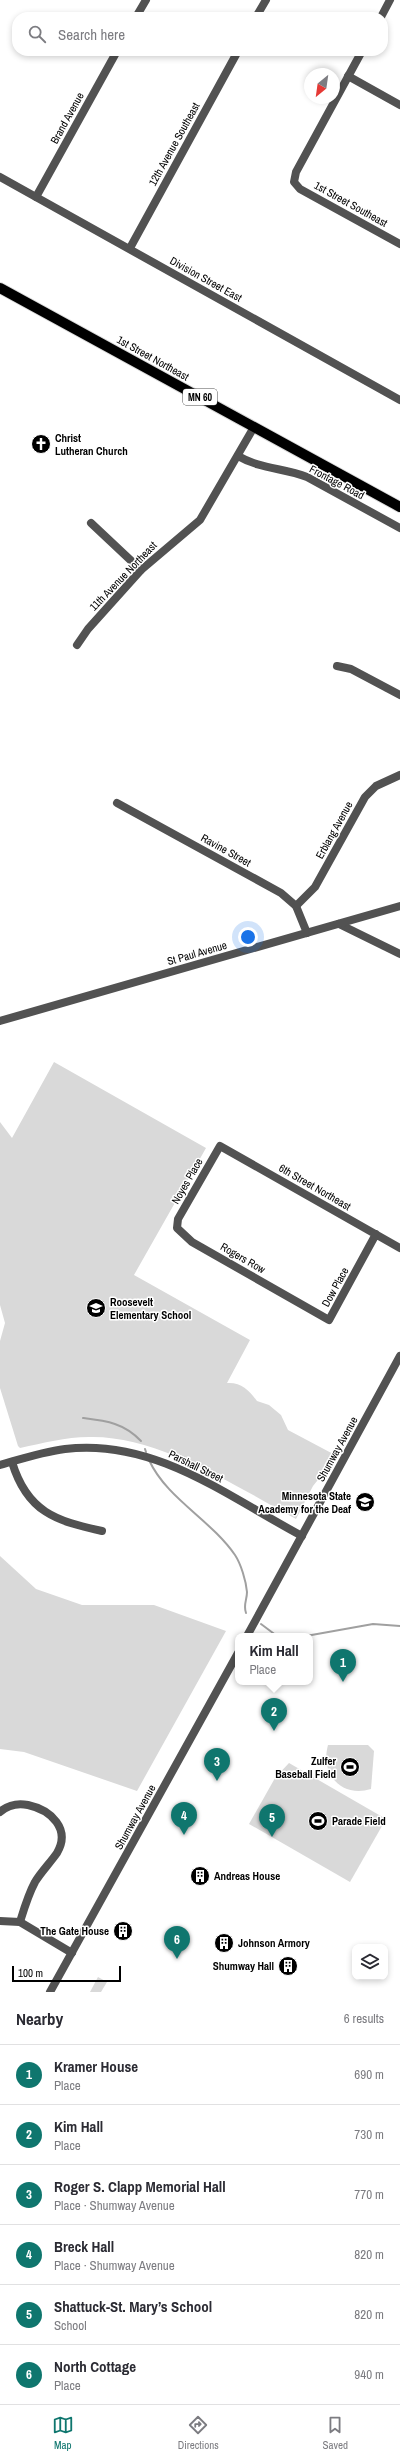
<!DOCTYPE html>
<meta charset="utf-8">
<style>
body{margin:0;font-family:"Archivo Narrow",sans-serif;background:#f7f7f7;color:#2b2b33}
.controls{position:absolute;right:12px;bottom:12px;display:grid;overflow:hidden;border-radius:8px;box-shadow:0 2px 6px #0003}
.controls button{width:36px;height:36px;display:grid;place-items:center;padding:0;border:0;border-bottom:1px solid #e1e1e2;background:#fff;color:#2b2b33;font:20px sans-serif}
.compass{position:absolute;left:304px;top:68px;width:36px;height:36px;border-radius:50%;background:#fff;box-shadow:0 2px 6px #0003;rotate:209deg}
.scale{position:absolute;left:12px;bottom:10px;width:109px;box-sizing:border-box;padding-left:4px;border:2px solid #000;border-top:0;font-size:11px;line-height:14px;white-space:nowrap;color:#000;-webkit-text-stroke:3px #fff;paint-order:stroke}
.you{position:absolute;left:248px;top:937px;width:14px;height:14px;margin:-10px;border:3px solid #fff;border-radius:50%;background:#1a73e8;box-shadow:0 0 0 6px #1a73e833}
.badge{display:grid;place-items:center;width:26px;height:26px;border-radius:50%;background:#0f766e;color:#fff;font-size:13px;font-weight:700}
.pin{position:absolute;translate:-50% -33px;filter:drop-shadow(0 1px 2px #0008)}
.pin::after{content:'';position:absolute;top:21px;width:14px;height:12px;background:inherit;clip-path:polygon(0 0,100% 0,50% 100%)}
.popup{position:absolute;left:235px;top:1633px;width:78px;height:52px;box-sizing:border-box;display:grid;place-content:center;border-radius:8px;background:#fff;filter:drop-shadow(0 1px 3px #0005);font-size:13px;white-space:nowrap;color:#7c7c81}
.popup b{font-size:15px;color:#2b2b33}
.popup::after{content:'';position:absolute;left:50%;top:100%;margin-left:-8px;border:8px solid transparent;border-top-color:#fff}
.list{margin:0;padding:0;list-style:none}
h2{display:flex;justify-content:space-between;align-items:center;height:52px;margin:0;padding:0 16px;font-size:17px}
h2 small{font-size:13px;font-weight:400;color:#7c7c81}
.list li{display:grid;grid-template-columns:26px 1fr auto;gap:12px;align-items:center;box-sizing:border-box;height:60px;padding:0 16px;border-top:1px solid #e1e1e2}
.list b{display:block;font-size:15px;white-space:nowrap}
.list p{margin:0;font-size:13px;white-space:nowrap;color:#7c7c81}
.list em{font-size:13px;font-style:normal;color:#7c7c81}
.icon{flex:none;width:22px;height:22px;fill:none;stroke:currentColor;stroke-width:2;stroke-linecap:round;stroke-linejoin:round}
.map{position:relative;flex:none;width:400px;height:1992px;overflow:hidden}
.search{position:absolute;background:#fff;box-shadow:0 2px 6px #0003;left:12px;right:12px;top:12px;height:44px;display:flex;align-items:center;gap:10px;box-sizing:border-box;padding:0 14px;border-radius:16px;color:#7c7c81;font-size:15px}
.sheet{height:412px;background:#fff}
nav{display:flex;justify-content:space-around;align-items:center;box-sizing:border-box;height:56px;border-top:1px solid #e1e1e2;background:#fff;font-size:11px;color:#7c7c81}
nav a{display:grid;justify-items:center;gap:2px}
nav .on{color:#0f766e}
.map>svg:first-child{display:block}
.green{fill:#d9d9d9}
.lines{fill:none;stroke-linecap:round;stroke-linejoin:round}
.stream{stroke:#a0a0a0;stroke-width:2}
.primary-casing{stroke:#dbdbdb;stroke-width:12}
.minor{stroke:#525252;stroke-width:8}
.tertiary{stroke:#525252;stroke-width:8}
.primary{stroke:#000;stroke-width:10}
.labels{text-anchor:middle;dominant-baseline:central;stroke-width:3;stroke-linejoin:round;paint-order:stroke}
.shield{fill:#fff;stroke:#4c4c4c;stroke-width:1}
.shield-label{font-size:10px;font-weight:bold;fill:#000}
.street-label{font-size:11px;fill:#000;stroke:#fff}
.poi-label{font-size:11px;font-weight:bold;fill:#000;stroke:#fff;text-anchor:start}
</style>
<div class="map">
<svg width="400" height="1992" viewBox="0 0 400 1992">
<rect width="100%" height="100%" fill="#fff"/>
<g class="green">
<path d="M54,1062L206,1148L134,1275L250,1340L227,1383C241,1382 249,1390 257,1401L269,1405L281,1415L288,1430L337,1456L313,1486L296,1519C237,1487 158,1435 89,1437C65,1437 44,1443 20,1448L18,1446L0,1388V1341L5,1323L0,1305V1122L12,1138Z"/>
<polygon points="0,1556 36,1589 82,1605 154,1605 226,1631 137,1791 24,1752 0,1749"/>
<path d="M328,1745H368L374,1751L371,1789C341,1798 320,1774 328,1745Z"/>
<polygon points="289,1763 386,1819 350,1882 249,1824 275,1778"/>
<polygon points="98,1977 107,1982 101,1992 90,1992"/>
</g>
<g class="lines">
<g class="stream">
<path d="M83,1418C107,1421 124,1423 141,1441"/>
<polyline points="145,1449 146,1452"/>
<path d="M149,1460C167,1499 210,1519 235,1555C241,1564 246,1581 247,1592C247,1600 243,1605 246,1613"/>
<polyline points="261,1624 277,1636"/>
<polyline points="306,1636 373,1624 400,1626"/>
</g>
<g class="primary-casing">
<polyline id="primary" points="0,288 400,507"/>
</g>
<g class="minor">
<polyline points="136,17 146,0"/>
<polyline points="256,17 266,0"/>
<polyline points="381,17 390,0"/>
<polyline points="362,51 296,172 294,182 300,189 400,244"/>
<polyline points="348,76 400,105"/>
<polyline points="0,177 400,400"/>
<polyline points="36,197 117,51"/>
<polyline points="130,248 238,51"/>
<path d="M238,456C260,469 284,468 307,477L400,528"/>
<polyline points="91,523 141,570"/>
<polyline points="77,645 88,629 141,570 200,520 254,427"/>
<polyline points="337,666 351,669 400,695"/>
<polyline points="117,803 281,893 296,906 307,933"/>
<polyline points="296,906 315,887 365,797 376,786 400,775"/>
<polyline points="376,1234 329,1320 192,1242 177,1228 178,1219 220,1146 400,1248"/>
<path d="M12,1462C27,1512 56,1521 102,1531"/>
<path d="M0,1812C8,1805 18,1803 28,1805C51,1810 71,1829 57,1853C50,1863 41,1872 35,1882C28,1895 24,1909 20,1922"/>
<polyline points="0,1921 20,1922 72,1953"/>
</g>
<g class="tertiary">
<polyline points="339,924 400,954"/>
<polyline points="0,1021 400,906"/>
<path d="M0,1465C21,1459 42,1452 65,1449C154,1438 227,1496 302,1536"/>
<polyline points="247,1636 400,1356"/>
<polyline points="50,1992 238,1653"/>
</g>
<use href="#primary" class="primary"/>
</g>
<defs>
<g id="church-disc" transform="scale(1)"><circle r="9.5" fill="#000" stroke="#fff"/><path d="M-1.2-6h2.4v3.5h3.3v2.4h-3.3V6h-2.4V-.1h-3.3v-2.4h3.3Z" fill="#fff"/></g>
<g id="school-disc" transform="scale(1)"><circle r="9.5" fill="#000" stroke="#fff"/><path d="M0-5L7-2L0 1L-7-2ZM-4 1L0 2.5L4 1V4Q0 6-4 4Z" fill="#fff"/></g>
<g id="stadium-disc" transform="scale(1)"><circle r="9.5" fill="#000" stroke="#fff"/><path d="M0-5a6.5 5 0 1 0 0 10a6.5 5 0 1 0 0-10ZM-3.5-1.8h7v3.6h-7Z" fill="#fff"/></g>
<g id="building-disc" transform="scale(1)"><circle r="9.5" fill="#000" stroke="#fff"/><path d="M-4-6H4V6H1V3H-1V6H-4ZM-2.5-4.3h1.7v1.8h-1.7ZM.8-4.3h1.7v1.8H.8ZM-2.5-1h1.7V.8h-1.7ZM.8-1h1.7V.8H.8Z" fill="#fff"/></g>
</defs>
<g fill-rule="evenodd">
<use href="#church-disc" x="41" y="444"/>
<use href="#school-disc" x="96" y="1308"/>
<use href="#school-disc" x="365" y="1502"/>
<use href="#stadium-disc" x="350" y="1767"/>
<use href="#stadium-disc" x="318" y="1821"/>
<use href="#building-disc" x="200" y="1876"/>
<use href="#building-disc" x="123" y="1931"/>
<use href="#building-disc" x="224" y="1943"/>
<use href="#building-disc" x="288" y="1966"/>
</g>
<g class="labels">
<rect class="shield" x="183" y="389" width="34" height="16" rx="3"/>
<g class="shield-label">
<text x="200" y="397">MN 60</text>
</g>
<g class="street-label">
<text transform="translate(67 118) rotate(-61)">Brand Avenue</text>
<text transform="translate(174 144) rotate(-61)">12th Avenue Southeast</text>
<text transform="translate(351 204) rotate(29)">1st Street Southeast</text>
<text transform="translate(206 279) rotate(29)">Division Street East</text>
<text transform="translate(153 358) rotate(29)">1st Street Northeast</text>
<text transform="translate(337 482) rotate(28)">Frontage Road</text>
<text transform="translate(123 576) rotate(-46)">11th Avenue Northeast</text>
<text transform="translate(334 830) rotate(-61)">Erblang Avenue</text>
<text transform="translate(226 850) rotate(29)">Ravine Street</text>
<text transform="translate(197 953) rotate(-16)">St Paul Avenue</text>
<text transform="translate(187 1181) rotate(-60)">Noyes Place</text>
<text transform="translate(315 1187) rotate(30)">6th Street Northeast</text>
<text transform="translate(243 1258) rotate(30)">Rogers Row</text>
<text transform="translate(335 1287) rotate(-61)">Dow Place</text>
<text transform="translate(337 1449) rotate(-61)">Shumway Avenue</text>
<text transform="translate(196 1466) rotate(26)">Parshall Street</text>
<text transform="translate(135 1817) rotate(-61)">Shumway Avenue</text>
</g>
<g class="poi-label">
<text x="55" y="438">Christ<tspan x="55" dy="13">Lutheran Church</tspan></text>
<text x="110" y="1302">Roosevelt<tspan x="110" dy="13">Elementary School</tspan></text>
<text x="351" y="1496" text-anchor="end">Minnesota State<tspan x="351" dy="13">Academy for the Deaf</tspan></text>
<text x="336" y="1761" text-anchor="end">Zulfer<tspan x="336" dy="13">Baseball Field</tspan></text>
<text x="332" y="1821">Parade Field</text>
<text x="214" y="1876">Andreas House</text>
<text x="109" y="1931" text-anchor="end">The Gate House</text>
<text x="238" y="1943">Johnson Armory</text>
<text x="274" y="1966" text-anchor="end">Shumway Hall</text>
</g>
</g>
</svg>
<div class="controls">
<button><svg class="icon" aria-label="layers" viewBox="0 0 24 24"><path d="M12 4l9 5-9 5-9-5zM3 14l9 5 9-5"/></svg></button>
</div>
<svg class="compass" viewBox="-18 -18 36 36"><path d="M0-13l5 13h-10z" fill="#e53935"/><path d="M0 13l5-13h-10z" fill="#7c7c81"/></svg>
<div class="scale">100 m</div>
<div class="you"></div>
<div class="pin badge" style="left:343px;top:1682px">1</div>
<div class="pin badge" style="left:274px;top:1731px">2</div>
<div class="popup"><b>Kim Hall</b>Place</div>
<div class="pin badge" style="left:217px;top:1781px">3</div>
<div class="pin badge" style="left:184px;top:1835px">4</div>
<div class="pin badge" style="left:272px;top:1837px">5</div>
<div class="pin badge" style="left:177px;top:1959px">6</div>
<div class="search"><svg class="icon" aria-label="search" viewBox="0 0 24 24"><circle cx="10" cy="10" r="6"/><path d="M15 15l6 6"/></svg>Search here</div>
</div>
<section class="sheet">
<h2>Nearby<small>6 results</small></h2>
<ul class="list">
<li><span class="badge">1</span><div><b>Kramer House</b><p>Place</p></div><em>690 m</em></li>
<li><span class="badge">2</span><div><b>Kim Hall</b><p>Place</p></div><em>730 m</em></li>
<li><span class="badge">3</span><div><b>Roger S. Clapp Memorial Hall</b><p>Place · Shumway Avenue</p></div><em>770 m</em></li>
<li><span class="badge">4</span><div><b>Breck Hall</b><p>Place · Shumway Avenue</p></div><em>820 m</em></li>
<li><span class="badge">5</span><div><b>Shattuck-St. Mary’s School</b><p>School</p></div><em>820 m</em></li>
<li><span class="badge">6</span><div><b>North Cottage</b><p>Place</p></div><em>940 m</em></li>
</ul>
</section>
<nav>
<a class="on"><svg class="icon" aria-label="map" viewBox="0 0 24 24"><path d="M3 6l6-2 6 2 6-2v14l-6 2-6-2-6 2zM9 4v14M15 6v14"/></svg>Map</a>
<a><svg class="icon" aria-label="directions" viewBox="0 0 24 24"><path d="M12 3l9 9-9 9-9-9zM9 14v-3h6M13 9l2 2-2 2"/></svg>Directions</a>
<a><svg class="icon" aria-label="saved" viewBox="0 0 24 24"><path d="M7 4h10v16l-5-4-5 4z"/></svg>Saved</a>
</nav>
